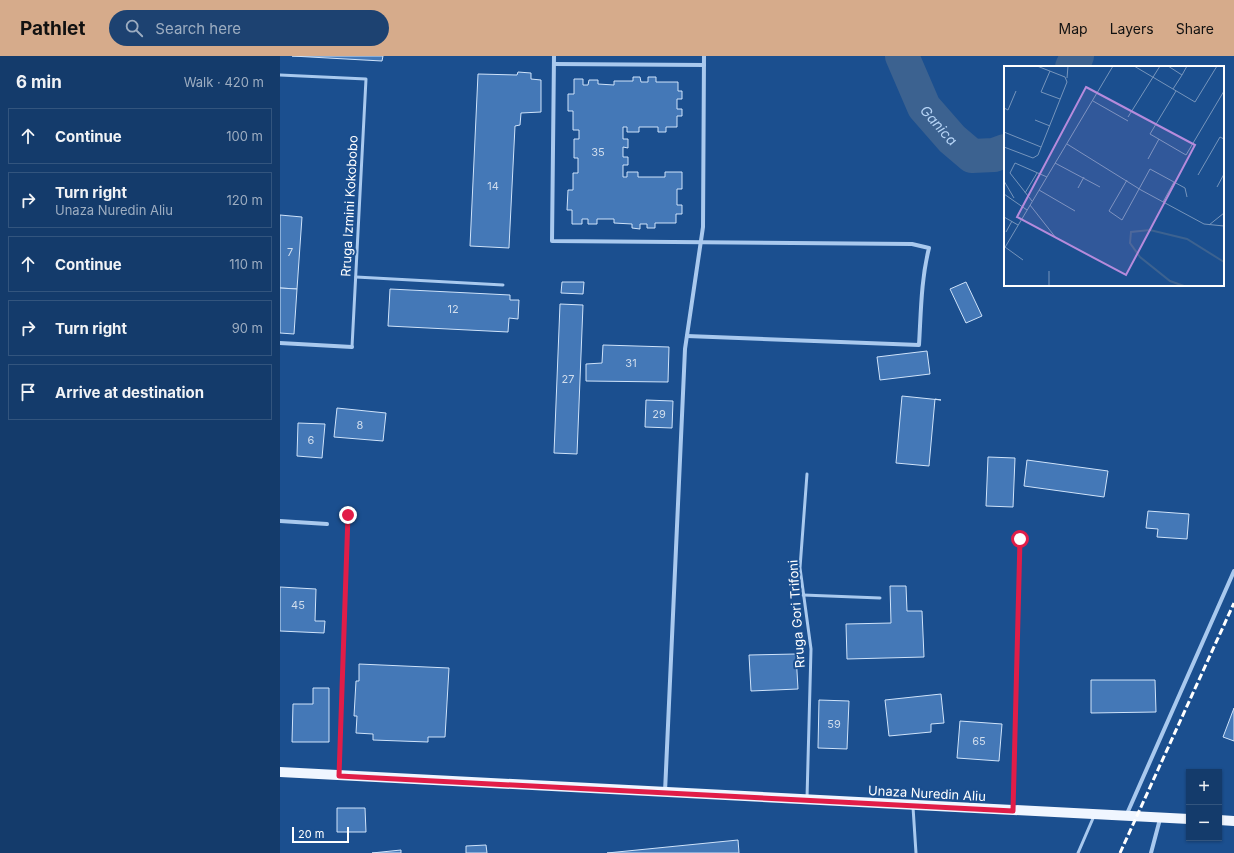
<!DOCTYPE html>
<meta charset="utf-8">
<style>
body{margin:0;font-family:Inter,sans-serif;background:#1d4271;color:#f1f3f6}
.controls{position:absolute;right:12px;bottom:12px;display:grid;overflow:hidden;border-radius:0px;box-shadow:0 1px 3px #0004}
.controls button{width:36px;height:36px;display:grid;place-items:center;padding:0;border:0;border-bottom:1px solid #33557e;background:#143b6b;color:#f1f3f6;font:20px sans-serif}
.scale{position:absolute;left:12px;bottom:10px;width:57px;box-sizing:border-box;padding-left:4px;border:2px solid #fff;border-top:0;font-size:11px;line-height:14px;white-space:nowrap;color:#fff;-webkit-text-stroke:3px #1b4f8f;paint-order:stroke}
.stop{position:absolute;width:12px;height:12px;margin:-9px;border:3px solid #e11d48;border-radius:50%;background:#fff}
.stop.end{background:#e11d48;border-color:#fff;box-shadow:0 1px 4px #0008}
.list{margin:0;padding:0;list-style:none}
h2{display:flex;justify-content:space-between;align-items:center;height:52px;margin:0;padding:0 16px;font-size:17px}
h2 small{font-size:13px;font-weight:400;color:#9dadc1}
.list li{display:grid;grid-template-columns:26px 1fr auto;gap:12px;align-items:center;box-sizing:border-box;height:56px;margin:0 8px 8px;padding:0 8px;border:1px solid #33557e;border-radius:0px}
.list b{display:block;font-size:15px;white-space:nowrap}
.list p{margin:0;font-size:13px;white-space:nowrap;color:#9dadc1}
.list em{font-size:13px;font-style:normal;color:#9dadc1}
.icon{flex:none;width:22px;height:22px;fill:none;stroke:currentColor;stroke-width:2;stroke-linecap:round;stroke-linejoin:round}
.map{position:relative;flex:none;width:954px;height:797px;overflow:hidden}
header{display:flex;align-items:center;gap:24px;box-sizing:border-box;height:56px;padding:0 20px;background:#d6ab8b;color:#111}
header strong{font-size:19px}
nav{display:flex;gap:22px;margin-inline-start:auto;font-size:14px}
.search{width:280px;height:36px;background:#1d4271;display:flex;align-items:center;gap:10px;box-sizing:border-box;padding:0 14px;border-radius:22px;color:#9dadc1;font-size:15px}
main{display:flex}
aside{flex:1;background:#143b6b}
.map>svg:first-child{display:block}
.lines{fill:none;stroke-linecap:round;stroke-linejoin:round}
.river{stroke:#3c6290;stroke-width:34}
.building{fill:#4478b7;stroke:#cfe3fa}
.lane{stroke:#a9c9ee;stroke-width:3}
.street{stroke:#a9c9ee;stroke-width:4}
.primary{stroke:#f0f6ff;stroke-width:10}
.rail{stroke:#fff;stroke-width:3;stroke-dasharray:7 3;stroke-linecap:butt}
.route{stroke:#e11d48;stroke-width:5}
.labels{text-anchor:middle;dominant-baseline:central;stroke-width:4;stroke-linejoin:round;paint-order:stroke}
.number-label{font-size:11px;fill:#d0dded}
.street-label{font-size:13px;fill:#fff;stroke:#1b4f8f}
.water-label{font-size:14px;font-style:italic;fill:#b5d3f5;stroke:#1b4f8f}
.inset-river{fill:none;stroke:#3c6290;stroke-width:2}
.inset-road{fill:none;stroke:#7695bc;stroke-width:1}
.view{fill:#b68bdc;fill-opacity:0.15;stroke:#b68bdc;stroke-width:2}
.inset-edge{fill:none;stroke:#fff;stroke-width:2}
</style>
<header>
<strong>Pathlet</strong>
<div class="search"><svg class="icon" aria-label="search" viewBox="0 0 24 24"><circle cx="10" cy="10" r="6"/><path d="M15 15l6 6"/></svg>Search here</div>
<nav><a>Map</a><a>Layers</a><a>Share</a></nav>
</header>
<main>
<aside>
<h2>6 min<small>Walk · 420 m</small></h2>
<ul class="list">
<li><svg class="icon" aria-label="ahead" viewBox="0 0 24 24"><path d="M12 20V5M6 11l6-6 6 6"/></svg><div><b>Continue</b></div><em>100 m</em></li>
<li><svg class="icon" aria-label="right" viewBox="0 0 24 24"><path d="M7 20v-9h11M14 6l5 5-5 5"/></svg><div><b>Turn right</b><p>Unaza Nuredin Aliu</p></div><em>120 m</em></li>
<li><svg class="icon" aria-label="ahead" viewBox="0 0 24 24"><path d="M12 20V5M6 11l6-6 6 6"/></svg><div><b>Continue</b></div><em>110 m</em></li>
<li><svg class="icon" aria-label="right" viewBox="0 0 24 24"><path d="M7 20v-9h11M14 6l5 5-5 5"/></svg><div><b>Turn right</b></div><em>90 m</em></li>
<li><svg class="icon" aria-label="arrive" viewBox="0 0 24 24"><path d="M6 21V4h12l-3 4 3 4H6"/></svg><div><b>Arrive at destination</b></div></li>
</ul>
</aside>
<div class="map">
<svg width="954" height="797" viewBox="0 0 954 797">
<rect width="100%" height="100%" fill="#1b4f8f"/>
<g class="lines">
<g class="river">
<path id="s1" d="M622,0L644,51L672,83L692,100L714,99L725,95"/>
<polyline points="792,11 797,0"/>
</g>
</g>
<g class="building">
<polygon points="12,0 103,0 102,5"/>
<polygon points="238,16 251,17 251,23 261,24 261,56 241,57 240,69 235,70 229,191 229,192 190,190 198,18 237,19"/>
<polygon points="353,21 360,21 361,26 368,26 368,21 376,21 376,26 398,26 398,35 402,35 402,43 397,43 397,53 402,53 402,60 397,60 397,71 386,71 386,76 378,76 378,71 359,71 359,76 347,76 347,71 343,71 343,83 348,83 348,92 343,91 343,101 348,101 348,109 343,109 343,121 347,121 347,116 358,116 358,121 385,121 385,116 402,116 402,133 397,133 397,149 402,149 402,158 396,158 396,167 375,167 375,172 367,172 367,168 360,168 360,173 352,172 352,168 334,167 334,163 317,163 317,168 308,168 308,163 302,163 302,168 292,168 292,154 287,154 288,134 293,134 293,117 298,117 298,102 294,102 294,83 299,83 299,74 293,74 293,55 288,55 288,38 294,38 294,23 303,23 303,29 308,29 309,24 318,24 318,28 334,29 334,25 353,25"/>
<polygon points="0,159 22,161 17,233 0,232"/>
<polygon points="282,226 304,226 303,238 281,237"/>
<polygon points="686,226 702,260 686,267 670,233"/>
<polygon points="0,232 17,233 14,278 0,277"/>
<polygon points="110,233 230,239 230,244 239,244 238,263 229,262 228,276 108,270"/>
<polygon points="280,248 303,249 297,398 274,397"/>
<polygon points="323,289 389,291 388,326 306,325 306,308 322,307"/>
<polygon points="647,295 650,318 600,324 597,301"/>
<polygon points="622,340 661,344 655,343 649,410 616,407"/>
<polygon points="366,344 393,345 392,372 365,371"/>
<polygon points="57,352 106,357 103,385 54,381"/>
<polygon points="18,367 45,368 42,402 17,400"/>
<polygon points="708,401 735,402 733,451 706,450"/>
<polygon points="747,404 828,415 824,441 744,430"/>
<polygon points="868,455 909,458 907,483 877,481 878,473 866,472"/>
<polygon points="610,530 626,530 627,555 642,555 644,601 567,603 566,568 611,567"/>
<polygon points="0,531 36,533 35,565 45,565 44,577 0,575"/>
<polygon points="516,598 518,633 471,635 469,599"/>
<polygon points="79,608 169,612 165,681 148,681 148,686 93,684 93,678 76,677 77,660 74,660 76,625 79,625"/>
<polygon points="811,624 875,624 876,656 811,657"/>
<polygon points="33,632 49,632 49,686 12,686 13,648 33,648"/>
<polygon points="661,638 664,667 651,668 651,676 609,680 605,644"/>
<polygon points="539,644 569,645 567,693 538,692"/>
<polygon points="954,652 954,685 943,681"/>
<polygon points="680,665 722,668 719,705 677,702"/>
<polygon points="57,752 85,752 86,776 57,776"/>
<polygon points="458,784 459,797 327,797"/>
<polygon points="206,789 207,797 186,797 186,790"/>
<polygon points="121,794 121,797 92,797"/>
</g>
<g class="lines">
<g class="lane">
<polyline points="0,19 86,23 72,291"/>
<polyline points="76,221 223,229"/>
<polyline points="527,418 520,512 531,593 527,742"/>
<polyline points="523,539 600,542"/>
<polyline points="59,718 68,459"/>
<polyline points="633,751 636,797"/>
<polyline points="733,753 740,483"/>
<polyline points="798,797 814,760"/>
</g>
<g class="street">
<path d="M274,0L272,185L632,188L649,192C641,224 641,256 639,289L407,280"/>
<polyline points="274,8 424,9"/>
<polyline points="0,287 72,291"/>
<polyline points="0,465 47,468"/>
<polyline points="385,736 405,293 423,171 424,0"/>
<polyline points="846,760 954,515"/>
<polyline points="871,797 880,763"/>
</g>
<g class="primary">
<polyline points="0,716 909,763"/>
<polyline points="939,764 954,765"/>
</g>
<polyline class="rail" points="840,797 954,547"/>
</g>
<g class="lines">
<polyline class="route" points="68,459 59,720 733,755 740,483"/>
</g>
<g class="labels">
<g class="number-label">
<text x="318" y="96">35</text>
<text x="213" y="130">14</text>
<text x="10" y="196">7</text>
<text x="173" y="253">12</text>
<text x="351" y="307">31</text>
<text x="288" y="323">27</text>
<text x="379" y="358">29</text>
<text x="80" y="369">8</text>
<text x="31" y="384">6</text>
<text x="18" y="549">45</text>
<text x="554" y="668">59</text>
<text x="699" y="685">65</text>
</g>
<g class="street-label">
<text transform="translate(69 150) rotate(-87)">Rruga Izmini Kokobobo</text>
<text transform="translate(516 558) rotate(-94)">Rruga Gori Trifoni</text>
<text transform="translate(647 737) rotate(3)">Unaza Nuredin Aliu</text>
</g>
<g class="water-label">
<text stroke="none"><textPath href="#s1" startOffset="79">Ganica</textPath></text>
</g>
</g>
<g transform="translate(724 10)">
<rect width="220" height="220" fill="#1b4f8f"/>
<path class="inset-river" d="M180,220L166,215L136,191L126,177L127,166L146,164L183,173L220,196"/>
<path class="inset-road" d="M130,0L191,36L213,0M164,0L178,9L183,0M46,5L37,26L56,33M63,12L64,0M169,23L178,9M172,25L146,68L182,89L220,25M89,35L124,55M0,42L4,44L12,25M124,51L156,0M31,54L46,60M0,66L37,81M63,78L137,124L200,158L220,160M0,81L29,92L34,89L63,16L61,11L33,0M144,93L155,73M51,97L96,121M194,109L216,71L220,73M123,114L105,145L118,154L146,103L181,122L183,131M0,115L10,132M213,121L220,108M74,122L80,111M35,124L71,145M21,127L33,107M0,128L23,144M28,135L6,107L11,97L43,111M159,136L170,116M26,139L52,172M0,151L14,159M205,159L220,147M2,166L8,155M1,181L19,194M0,183L109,0M45,205V220"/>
<path class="view" d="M82,21L191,79L122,209L13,151Z"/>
<rect width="220" height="220" class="inset-edge"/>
</g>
</svg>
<div class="controls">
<button>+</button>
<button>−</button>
</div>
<div class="scale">20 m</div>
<div class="stop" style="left:740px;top:483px"></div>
<div class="stop end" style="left:68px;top:459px"></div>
</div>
</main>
